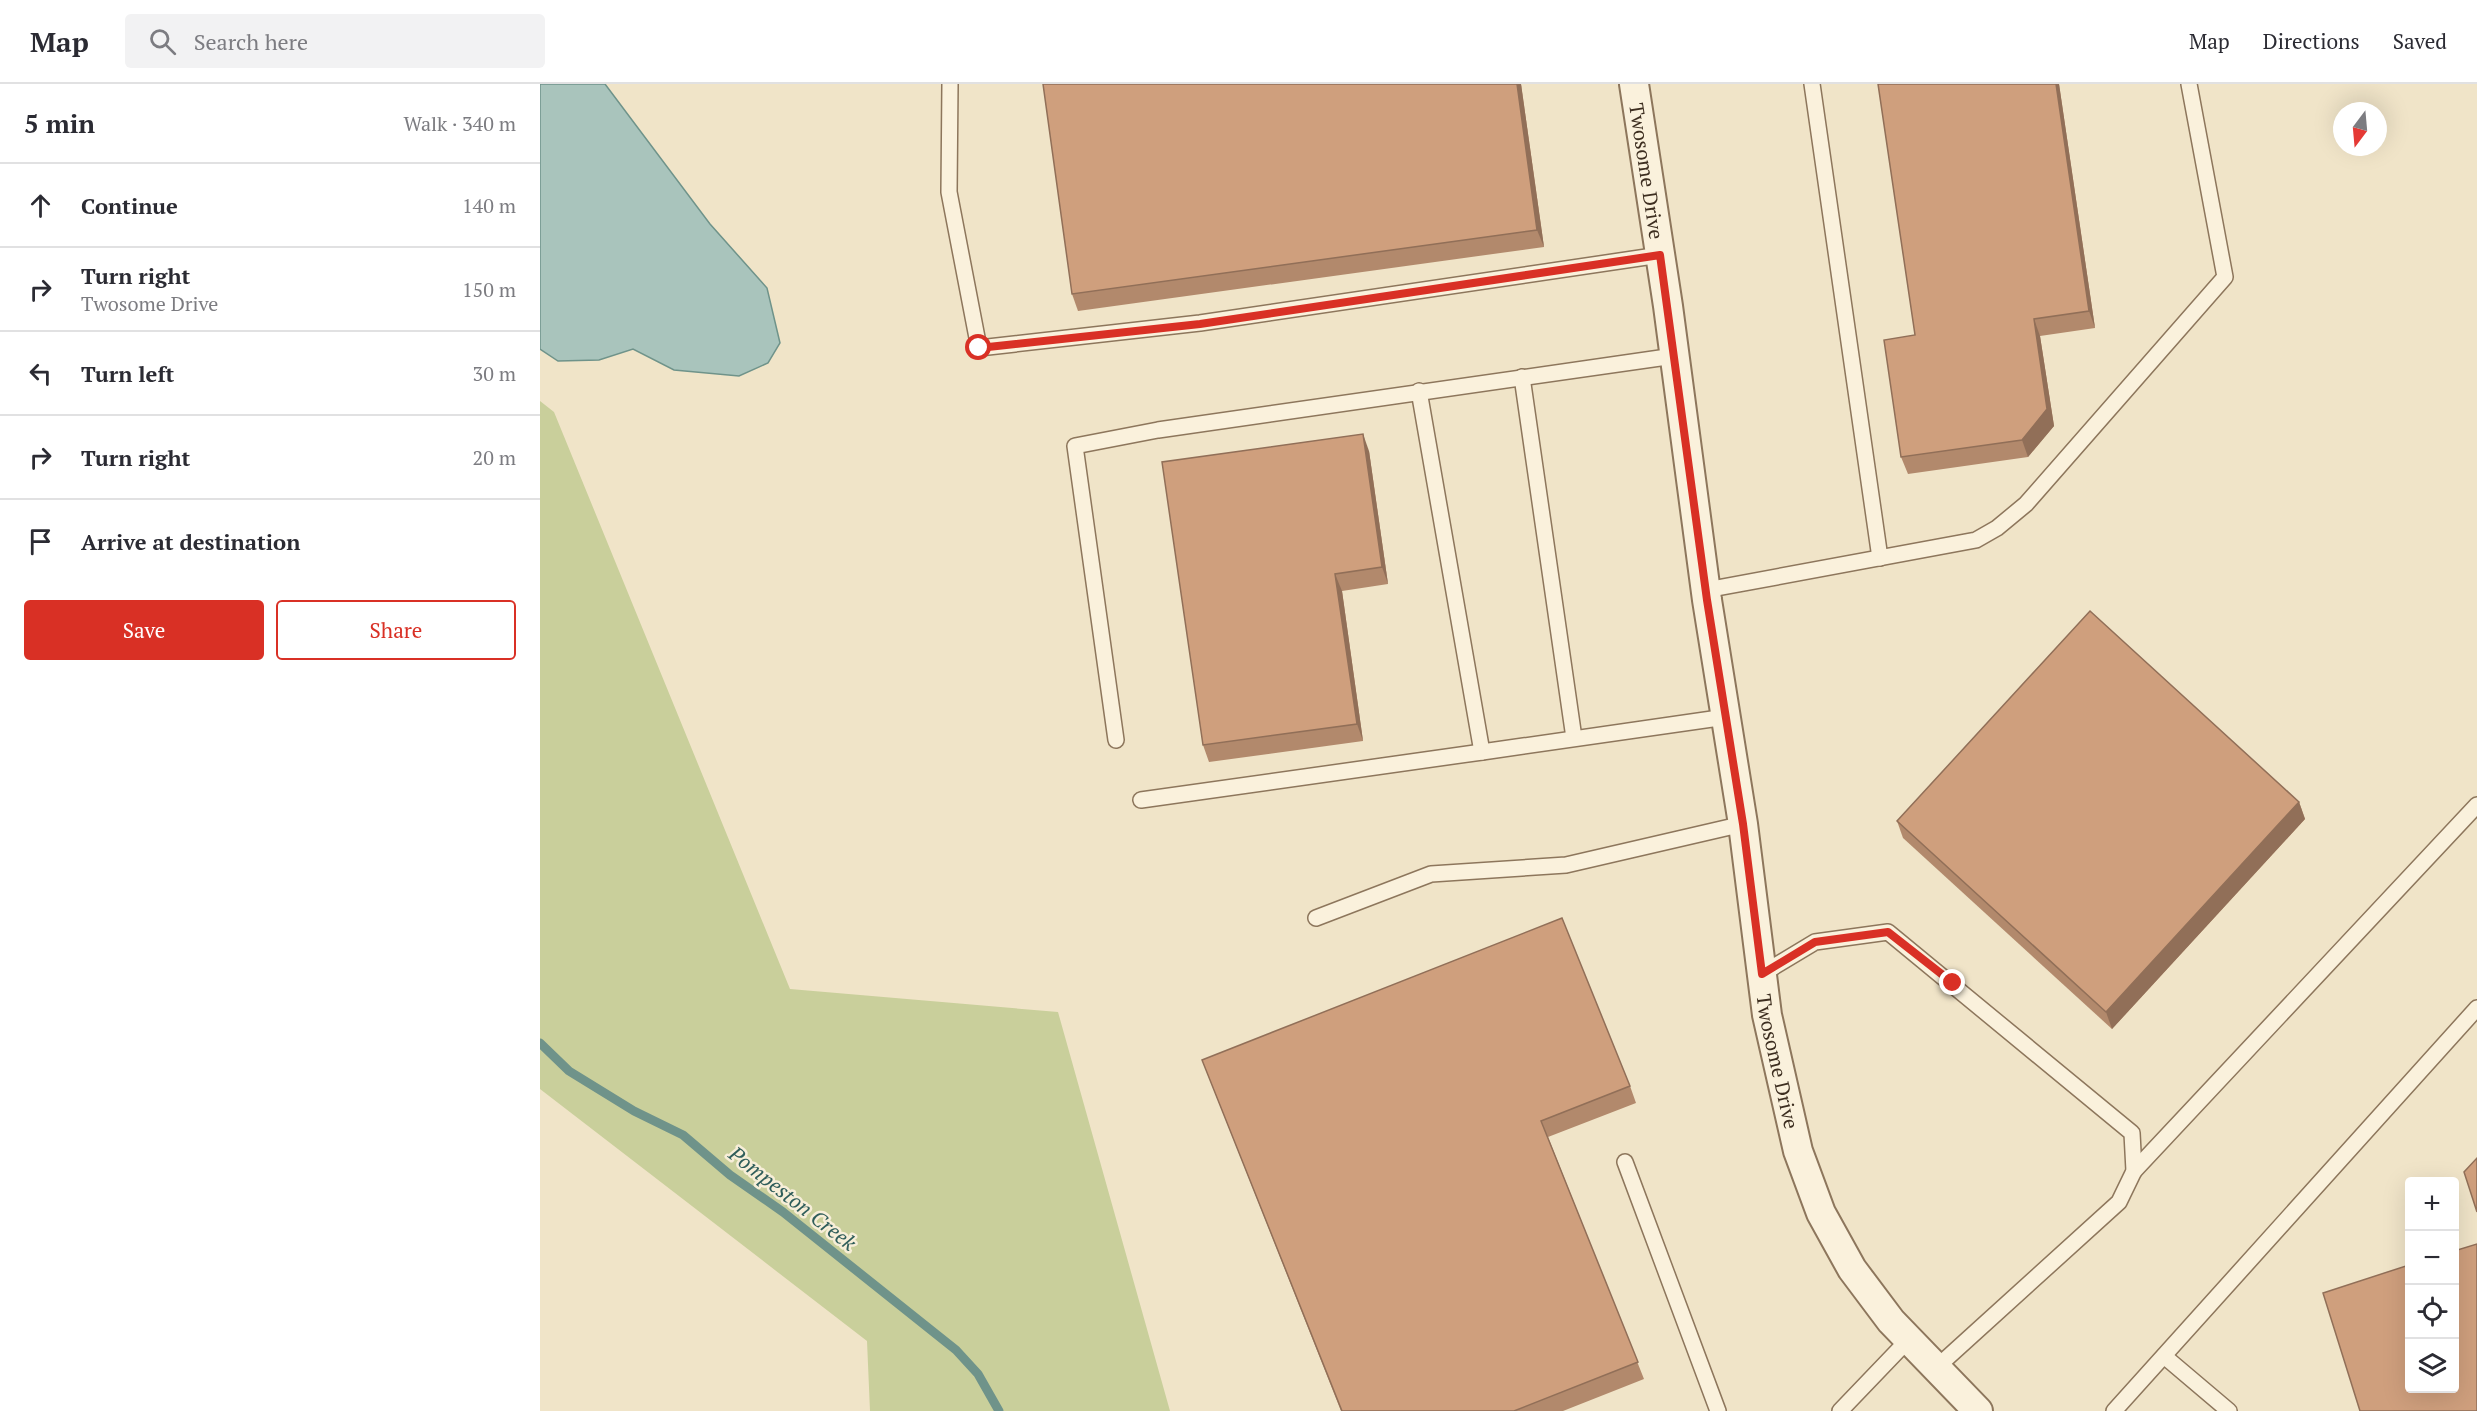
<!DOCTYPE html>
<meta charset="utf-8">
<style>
body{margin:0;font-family:"PT Serif",serif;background:#f2f2f3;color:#2b2b33}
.controls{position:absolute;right:18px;bottom:18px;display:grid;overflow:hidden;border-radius:6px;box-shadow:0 6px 24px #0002}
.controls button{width:54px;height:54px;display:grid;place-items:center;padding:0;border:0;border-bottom:2px solid #e1e1e2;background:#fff;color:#2b2b33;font:30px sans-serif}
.compass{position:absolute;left:1793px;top:18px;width:54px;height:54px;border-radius:50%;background:#fff;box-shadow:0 6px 24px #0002;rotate:196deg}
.stop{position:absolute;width:18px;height:18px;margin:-14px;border:4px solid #d93025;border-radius:50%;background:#fff}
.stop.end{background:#d93025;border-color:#fff;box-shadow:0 2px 6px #0008}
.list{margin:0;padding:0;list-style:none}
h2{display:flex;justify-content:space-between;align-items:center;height:78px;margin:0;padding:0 24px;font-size:26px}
h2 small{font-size:20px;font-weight:400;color:#7c7c81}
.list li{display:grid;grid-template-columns:39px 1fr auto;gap:18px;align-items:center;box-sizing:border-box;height:84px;padding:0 24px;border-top:2px solid #e1e1e2}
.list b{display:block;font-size:22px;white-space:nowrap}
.list p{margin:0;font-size:20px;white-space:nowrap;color:#7c7c81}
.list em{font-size:20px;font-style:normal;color:#7c7c81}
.actions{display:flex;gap:12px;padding:18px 24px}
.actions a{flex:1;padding:14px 0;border:2px solid #d93025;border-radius:6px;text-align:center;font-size:21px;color:#d93025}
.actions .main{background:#d93025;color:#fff}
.icon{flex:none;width:33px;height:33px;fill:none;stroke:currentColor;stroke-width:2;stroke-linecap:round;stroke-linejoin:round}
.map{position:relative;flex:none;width:1937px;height:1327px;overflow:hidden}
header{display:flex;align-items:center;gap:36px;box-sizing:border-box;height:84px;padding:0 30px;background:#fff;border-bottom:2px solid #e1e1e2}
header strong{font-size:28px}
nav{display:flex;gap:33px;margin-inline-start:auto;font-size:21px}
.search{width:420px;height:54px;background:#f2f2f3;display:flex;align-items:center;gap:15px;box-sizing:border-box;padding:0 21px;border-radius:6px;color:#7c7c81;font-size:22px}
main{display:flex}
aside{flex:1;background:#fff}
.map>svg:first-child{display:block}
.green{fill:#c9cf9b}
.water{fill:#a9c4bc;stroke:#6f938a;stroke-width:1.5}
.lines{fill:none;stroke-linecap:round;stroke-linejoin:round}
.stream{stroke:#6f938a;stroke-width:9}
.lane-casing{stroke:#8d765c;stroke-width:18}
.street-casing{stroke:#8d765c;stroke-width:32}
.lane{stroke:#faf1dc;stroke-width:15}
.street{stroke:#faf1dc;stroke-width:28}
.wall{fill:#b2896c}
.shaded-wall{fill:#916f58}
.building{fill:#cf9f7d;stroke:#916f58;stroke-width:1.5}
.route{stroke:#d93025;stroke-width:8}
.labels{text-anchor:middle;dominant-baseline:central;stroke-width:5;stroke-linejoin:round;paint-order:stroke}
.street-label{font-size:20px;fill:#3d2e20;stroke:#f7eed8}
.water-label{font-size:21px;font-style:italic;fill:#2f5d5a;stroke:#f7eed8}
</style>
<header>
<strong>Map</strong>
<div class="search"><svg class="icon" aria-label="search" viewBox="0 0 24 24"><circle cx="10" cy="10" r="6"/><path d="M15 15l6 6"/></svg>Search here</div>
<nav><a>Map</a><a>Directions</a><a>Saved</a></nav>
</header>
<main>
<aside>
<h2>5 min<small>Walk · 340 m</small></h2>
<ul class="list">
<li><svg class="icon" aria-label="ahead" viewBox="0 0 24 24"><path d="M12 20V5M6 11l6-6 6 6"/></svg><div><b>Continue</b></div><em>140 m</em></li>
<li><svg class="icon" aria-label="right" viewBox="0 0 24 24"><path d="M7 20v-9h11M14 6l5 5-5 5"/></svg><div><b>Turn right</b><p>Twosome Drive</p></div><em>150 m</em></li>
<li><svg class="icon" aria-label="left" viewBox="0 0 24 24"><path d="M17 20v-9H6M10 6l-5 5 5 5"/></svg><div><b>Turn left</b></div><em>30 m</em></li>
<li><svg class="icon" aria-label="right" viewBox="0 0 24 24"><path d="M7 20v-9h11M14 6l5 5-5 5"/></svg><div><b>Turn right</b></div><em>20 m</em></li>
<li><svg class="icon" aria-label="arrive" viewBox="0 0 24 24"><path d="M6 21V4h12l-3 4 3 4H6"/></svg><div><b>Arrive at destination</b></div></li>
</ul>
<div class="actions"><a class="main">Save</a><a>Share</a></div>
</aside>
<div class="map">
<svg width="1937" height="1327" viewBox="0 0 1937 1327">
<rect width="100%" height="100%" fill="#f0e4c8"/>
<polygon class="green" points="0,317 14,328 250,905 518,928 630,1327 330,1327 327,1257 0,1005"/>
<polygon class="water" points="0,0 65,0 170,140 227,204 240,259 228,279 199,292 134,286 93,265 59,276 18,277 0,265"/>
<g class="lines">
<polyline class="stream" points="0,959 29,987 94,1027 143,1051 190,1091 243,1128 416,1266 438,1290 459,1327"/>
<g class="lane-casing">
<g id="lane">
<polyline points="410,0 409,108 439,264 660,239 1120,171"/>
<polyline points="1272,0 1340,474"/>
<polyline points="982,293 1034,654"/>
<polyline points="879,307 942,668 1186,633"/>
<polyline points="1166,506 1436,456 1457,444 1486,420 1685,193 1649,0"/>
<polyline points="576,656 535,362 618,346 1134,272"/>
<polyline points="601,716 942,668"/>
<polyline points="776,834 891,790 1026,781 1203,740"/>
<polyline points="1222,890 1275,858 1348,848 1592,1049 1594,1087 1579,1118 1396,1284"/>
<polyline points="1085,1078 1178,1327"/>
<polyline points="1594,1087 1937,721"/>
<polyline points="1624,1272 1689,1327"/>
<polyline points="1300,1327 1369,1255"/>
<polyline points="1574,1327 1937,924"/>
</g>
</g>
<g class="street-casing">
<g id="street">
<path id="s1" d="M1094,0L1128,222L1167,516L1203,740L1227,931L1258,1067L1281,1129L1312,1185L1351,1237L1438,1327"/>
</g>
</g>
<use href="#lane" class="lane"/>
<use href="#street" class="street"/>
</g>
<g class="wall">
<polygon points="981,0 1004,163 538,227 532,210"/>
<polygon points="1338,0 1519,0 1555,244 1500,252 1514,342 1488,373 1368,390 1361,373 1375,251"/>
<polygon points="829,367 848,500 802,507 823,657 669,678 663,661"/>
<polygon points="1759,718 1765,735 1572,945 1363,754 1357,737"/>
<polygon points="662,976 1090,1002 1096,1019 1008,1053 1104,1295 1023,1327 801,1327"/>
</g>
<g class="shaded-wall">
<polygon points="977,0 981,0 1004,163 997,146"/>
<polygon points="1516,0 1519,0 1555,244 1549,227"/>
<polygon points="1494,235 1500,252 1514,342 1488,373 1482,356"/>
<polygon points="823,350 829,367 848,500 842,483"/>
<polygon points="795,490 802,507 823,657 817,640"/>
<polygon points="1759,718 1765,735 1572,945 1566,928"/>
</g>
<g class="building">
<polygon points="503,0 977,0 997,146 532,210"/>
<polygon points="1338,0 1516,0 1549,227 1494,235 1507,325 1482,356 1361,373 1344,256 1375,251"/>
<polygon points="823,350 842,483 795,490 817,640 663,661 622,378"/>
<polygon points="1550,527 1759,718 1566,928 1357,737"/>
<polygon points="1022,834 1090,1002 1001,1037 1098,1278 974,1327 802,1327 662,976"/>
<polygon points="1937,1074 1937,1128 1924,1088"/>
<polygon points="1937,1160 1937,1327 1820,1327 1783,1209 1869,1181 1869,1305 1914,1305 1914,1167"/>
</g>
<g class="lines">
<polyline class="route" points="439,264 660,240 1120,171 1167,516 1203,740 1222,890 1275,858 1348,848 1413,899"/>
</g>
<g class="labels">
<g class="street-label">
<text stroke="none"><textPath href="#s1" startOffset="88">Twosome Drive</textPath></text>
<text stroke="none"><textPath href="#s1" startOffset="988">Twosome Drive</textPath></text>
</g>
<g class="water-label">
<text transform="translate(253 1114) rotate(38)">Pompeston Creek</text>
</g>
</g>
</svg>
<div class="controls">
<button>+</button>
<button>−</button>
<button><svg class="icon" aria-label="locate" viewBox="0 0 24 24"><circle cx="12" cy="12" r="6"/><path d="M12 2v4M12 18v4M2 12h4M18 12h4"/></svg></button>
<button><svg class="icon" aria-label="layers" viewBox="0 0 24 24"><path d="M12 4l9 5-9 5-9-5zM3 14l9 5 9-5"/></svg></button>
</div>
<svg class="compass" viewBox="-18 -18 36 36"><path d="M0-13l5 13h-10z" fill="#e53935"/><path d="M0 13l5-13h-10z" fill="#7c7c81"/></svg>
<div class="stop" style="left:439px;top:264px"></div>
<div class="stop end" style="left:1413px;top:899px"></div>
</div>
</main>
